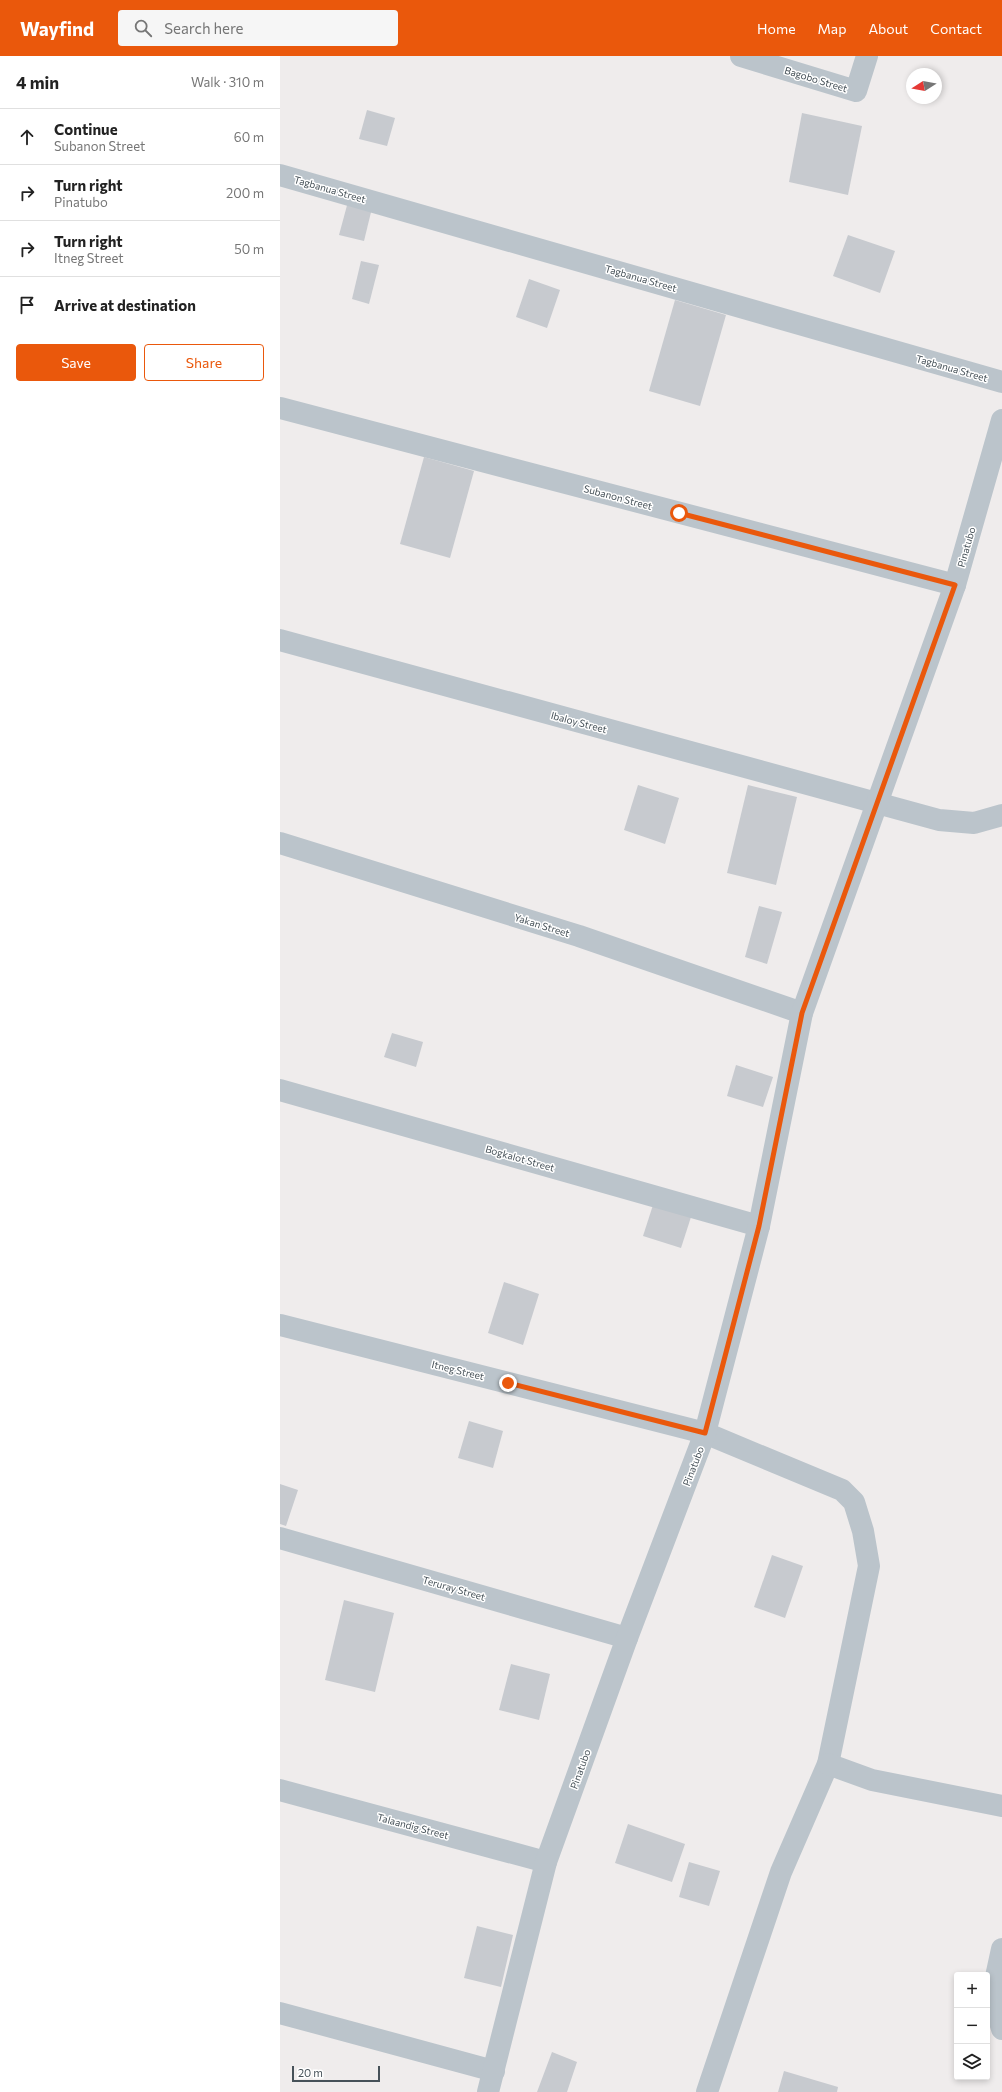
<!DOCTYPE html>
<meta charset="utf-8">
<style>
body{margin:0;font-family:Commissioner,sans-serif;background:#f6f6f6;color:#222}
.controls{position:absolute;right:12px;bottom:12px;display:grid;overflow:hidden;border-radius:4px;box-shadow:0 2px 6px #0003}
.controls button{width:36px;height:36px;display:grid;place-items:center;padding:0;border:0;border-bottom:1px solid #e0e0e0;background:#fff;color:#222;font:20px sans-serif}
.compass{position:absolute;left:626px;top:12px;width:36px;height:36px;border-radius:50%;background:#fff;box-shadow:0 2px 6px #0003;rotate:259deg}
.scale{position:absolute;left:12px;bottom:10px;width:88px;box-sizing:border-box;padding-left:4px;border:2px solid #465158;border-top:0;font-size:11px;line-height:14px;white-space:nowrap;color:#465158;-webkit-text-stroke:3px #fff;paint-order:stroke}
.stop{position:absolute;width:12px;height:12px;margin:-9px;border:3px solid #ea580c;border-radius:50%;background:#fff}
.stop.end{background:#ea580c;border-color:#fff;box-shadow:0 1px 4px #0008}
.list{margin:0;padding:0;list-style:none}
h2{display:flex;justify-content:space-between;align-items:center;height:52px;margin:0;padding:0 16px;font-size:17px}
h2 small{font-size:13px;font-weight:400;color:#767676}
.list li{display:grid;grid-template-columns:26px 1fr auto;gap:12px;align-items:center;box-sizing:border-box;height:56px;padding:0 16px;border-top:1px solid #e0e0e0}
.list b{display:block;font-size:15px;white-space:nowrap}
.list p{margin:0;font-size:13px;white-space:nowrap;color:#767676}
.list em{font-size:13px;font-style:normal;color:#767676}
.actions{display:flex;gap:8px;padding:12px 16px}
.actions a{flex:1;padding:9px 0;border:1px solid #ea580c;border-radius:4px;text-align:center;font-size:14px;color:#ea580c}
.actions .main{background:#ea580c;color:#fff}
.icon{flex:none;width:22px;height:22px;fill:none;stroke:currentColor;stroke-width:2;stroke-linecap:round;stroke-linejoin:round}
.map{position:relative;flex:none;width:722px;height:2036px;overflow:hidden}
header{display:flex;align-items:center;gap:24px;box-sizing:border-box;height:56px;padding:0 20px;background:#ea580c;color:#fff}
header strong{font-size:19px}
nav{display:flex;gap:22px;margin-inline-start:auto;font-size:14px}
.search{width:280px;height:36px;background:#f6f6f6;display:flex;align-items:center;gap:10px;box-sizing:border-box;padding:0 14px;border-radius:4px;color:#767676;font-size:15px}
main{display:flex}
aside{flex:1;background:#fff}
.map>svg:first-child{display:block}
.building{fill:#c7cacf}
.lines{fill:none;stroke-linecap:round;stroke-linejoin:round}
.street{stroke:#bbc4cb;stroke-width:22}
.route{stroke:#ea580c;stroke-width:5}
.labels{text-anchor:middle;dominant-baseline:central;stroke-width:3;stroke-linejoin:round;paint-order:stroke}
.street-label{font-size:10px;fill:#465158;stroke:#fff}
</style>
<header>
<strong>Wayfind</strong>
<div class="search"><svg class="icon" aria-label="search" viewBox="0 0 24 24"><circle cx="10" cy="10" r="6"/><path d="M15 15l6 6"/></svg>Search here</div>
<nav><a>Home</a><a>Map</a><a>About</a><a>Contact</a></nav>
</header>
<main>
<aside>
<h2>4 min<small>Walk · 310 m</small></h2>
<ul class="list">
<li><svg class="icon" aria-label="ahead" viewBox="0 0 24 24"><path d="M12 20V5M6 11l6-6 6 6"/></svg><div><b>Continue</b><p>Subanon Street</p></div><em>60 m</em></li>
<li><svg class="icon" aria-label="right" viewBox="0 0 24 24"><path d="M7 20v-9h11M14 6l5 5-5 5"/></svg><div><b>Turn right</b><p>Pinatubo</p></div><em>200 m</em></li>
<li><svg class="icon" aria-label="right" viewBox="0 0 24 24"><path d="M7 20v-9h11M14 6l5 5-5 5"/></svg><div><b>Turn right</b><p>Itneg Street</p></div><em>50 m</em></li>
<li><svg class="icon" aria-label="arrive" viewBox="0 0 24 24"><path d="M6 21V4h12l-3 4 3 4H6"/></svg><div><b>Arrive at destination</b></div></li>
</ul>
<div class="actions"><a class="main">Save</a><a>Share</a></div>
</aside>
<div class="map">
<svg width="722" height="2036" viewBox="0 0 722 2036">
<rect width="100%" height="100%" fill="#efecec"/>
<g class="building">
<polygon points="87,54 115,62 107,90 79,83"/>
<polygon points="522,57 582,70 568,139 509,126"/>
<polygon points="69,142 93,148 84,185 59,179"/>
<polygon points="568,179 615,195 600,237 553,220"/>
<polygon points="81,205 99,209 89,248 72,243"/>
<polygon points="249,223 280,234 267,272 236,261"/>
<polygon points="395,244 446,259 420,350 369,335"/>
<polygon points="144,401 194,415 170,502 120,488"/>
<polygon points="358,729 399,742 385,788 344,774"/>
<polygon points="468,729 517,741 496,829 447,817"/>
<polygon points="479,850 502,856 487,908 465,901"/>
<polygon points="112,977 143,986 136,1011 104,1001"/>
<polygon points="456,1009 493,1021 483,1051 447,1040"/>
<polygon points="373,1149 411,1161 401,1192 363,1180"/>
<polygon points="224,1226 259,1238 243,1289 208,1277"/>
<polygon points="189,1365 223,1375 213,1412 178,1402"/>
<polygon points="0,1428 18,1434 6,1470 0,1468"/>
<polygon points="492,1499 523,1510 505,1562 474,1551"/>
<polygon points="64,1544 114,1557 95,1636 45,1624"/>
<polygon points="231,1608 270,1618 259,1664 219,1654"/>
<polygon points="348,1768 405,1788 392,1826 335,1807"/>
<polygon points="409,1806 440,1815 429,1850 399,1841"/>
<polygon points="197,1870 233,1879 221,1931 184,1922"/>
<polygon points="272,1996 297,2006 287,2036 257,2036"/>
<polygon points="504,2015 558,2031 557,2036 498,2036"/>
</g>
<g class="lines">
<g class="street">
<polyline points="461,0 576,35 587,0"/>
<polyline points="0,119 722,326"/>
<polyline points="0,352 675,529"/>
<polyline points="0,584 659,764 694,767 722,759"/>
<polyline points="0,787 299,880 522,957"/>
<polyline points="0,1034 479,1170"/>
<polyline points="0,1269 425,1377 562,1434 574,1446 583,1475 589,1510 548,1708 501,1816 427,2036"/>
<polyline points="0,1482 347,1582"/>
<polyline points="548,1708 592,1724 722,1750"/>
<polyline points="0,1734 266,1806"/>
<polyline points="722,1893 712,1939 722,1973"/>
<polyline points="0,1957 214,2015"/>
<polyline points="208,2036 266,1806 347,1582 425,1377 479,1170 522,957 675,529 722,364"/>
</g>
</g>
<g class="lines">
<polyline class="route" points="228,1327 425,1377 479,1170 522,957 675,529 399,457"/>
</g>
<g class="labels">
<g class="street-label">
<text transform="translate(536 23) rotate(17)">Bagobo Street</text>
<text transform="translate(50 133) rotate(16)">Tagbanua Street</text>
<text transform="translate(361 222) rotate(16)">Tagbanua Street</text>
<text transform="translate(672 312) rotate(16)">Tagbanua Street</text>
<text transform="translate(338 441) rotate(15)">Subanon Street</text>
<text transform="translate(686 491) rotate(-74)">Pinatubo</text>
<text transform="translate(299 666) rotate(15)">Ibaloy Street</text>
<text transform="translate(262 869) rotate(17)">Yakan Street</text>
<text transform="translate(240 1102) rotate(16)">Bogkalot Street</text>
<text transform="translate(178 1314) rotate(14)">Itneg Street</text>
<text transform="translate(413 1410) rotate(-69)">Pinatubo</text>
<text transform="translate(174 1532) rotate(16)">Teruray Street</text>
<text transform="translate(300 1713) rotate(-70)">Pinatubo</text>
<text transform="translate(133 1770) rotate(15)">Talaandig Street</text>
</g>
</g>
</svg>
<div class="controls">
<button>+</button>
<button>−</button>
<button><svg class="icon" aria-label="layers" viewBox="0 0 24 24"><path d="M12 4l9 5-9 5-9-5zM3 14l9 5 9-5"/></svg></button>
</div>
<svg class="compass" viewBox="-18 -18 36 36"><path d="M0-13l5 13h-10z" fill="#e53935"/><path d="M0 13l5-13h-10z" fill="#767676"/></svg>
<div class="scale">20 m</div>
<div class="stop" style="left:399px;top:457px"></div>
<div class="stop end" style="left:228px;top:1327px"></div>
</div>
</main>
